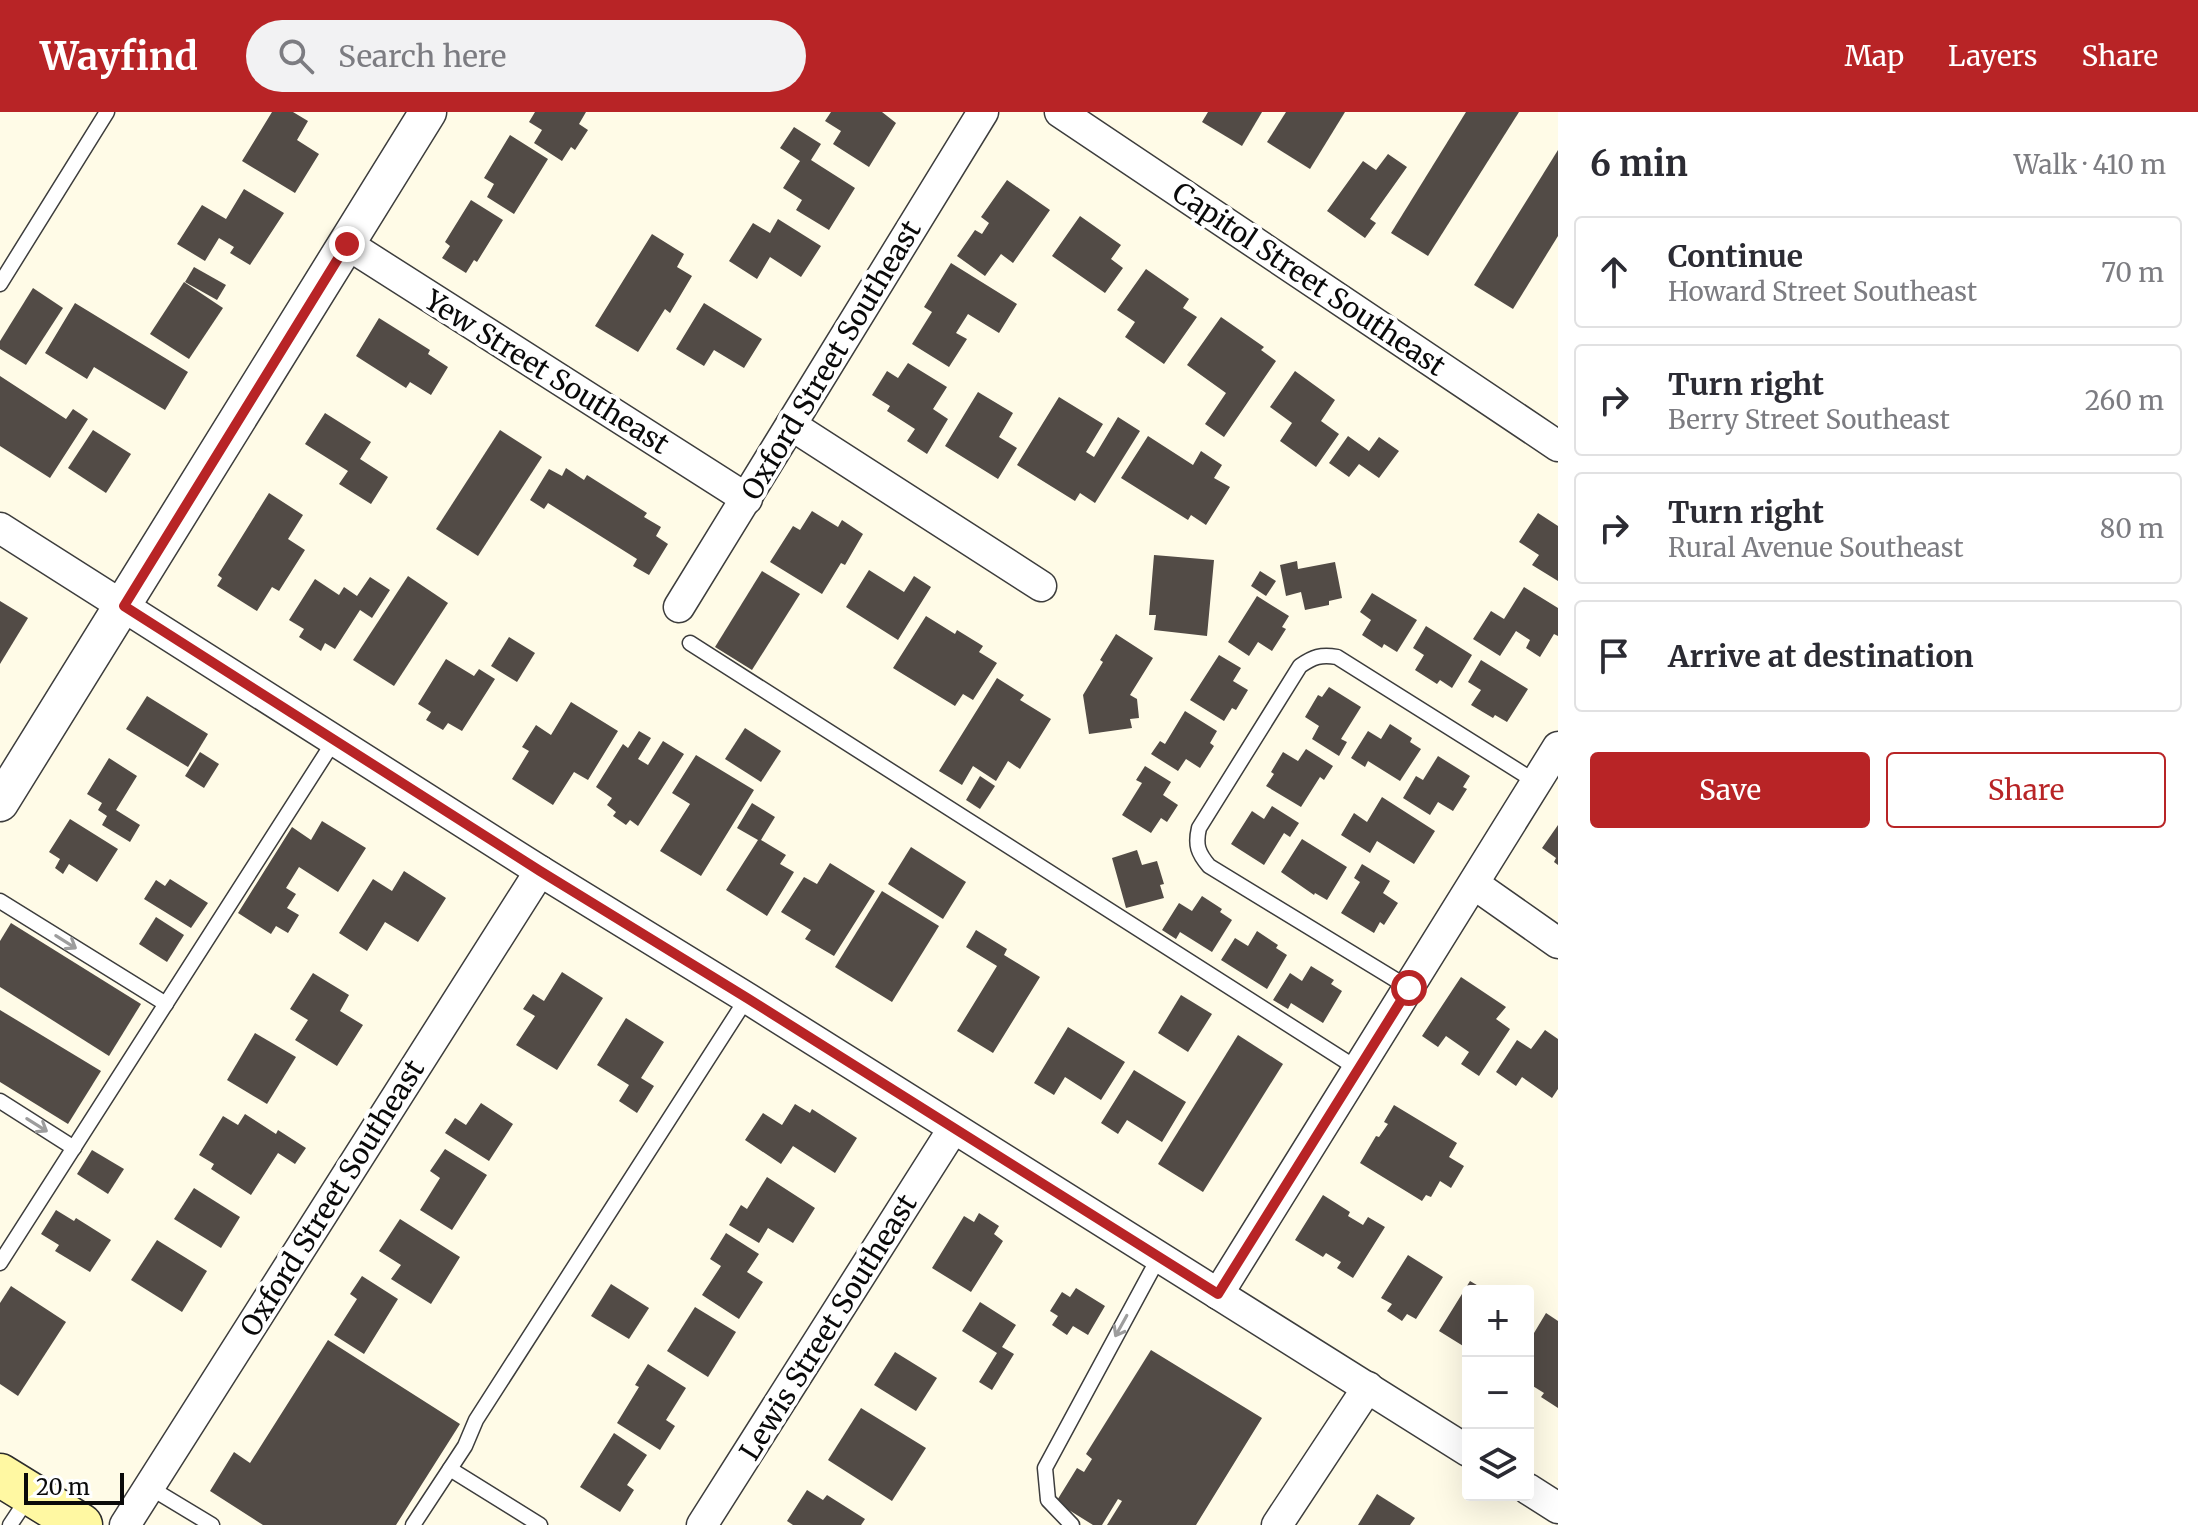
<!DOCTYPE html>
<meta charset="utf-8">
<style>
body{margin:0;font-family:Merriweather,serif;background:#f2f2f3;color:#2b2b33}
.controls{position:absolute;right:24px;bottom:24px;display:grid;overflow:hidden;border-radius:8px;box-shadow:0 8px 32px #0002}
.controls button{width:72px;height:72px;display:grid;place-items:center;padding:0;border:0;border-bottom:2px solid #e1e1e2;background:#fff;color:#2b2b33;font:40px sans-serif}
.scale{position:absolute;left:24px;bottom:20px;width:100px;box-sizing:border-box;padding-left:8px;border:4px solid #0a0a0a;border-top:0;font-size:22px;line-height:28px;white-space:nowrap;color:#0a0a0a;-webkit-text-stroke:6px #fff;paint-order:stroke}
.stop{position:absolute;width:24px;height:24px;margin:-18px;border:6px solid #b82426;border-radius:50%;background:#fff}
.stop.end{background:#b82426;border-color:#fff;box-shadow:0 2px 8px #0008}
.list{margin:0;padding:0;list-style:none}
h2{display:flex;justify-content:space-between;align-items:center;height:104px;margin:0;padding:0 32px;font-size:34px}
h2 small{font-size:26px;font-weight:400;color:#7c7c81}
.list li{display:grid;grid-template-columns:52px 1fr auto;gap:24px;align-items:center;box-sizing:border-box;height:112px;margin:0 16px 16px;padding:0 16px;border:2px solid #e1e1e2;border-radius:8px}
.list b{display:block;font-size:30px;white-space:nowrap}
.list p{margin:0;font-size:26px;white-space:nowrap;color:#7c7c81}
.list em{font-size:26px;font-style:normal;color:#7c7c81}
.actions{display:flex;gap:16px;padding:24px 32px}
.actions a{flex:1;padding:18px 0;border:2px solid #b82426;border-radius:8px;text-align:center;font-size:28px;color:#b82426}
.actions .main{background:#b82426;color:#fff}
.icon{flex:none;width:44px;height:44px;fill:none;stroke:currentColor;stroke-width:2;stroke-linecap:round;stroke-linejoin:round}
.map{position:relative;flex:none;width:1558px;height:1413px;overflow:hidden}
header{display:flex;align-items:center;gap:48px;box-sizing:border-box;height:112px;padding:0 40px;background:#b82426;color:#fff}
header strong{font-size:38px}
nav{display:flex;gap:44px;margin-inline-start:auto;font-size:28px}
.search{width:560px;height:72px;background:#f2f2f3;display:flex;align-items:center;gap:20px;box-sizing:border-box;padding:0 28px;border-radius:44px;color:#7c7c81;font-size:30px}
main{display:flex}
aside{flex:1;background:#fff}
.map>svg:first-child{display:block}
.building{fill:#524b46}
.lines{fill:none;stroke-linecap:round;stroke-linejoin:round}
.service-casing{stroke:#3d3d3d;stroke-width:17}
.minor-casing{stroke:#3d3d3d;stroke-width:33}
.tertiary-casing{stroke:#3d3d3d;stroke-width:39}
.secondary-casing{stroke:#2c2c2c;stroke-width:45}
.service{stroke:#fff;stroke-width:14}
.minor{stroke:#fff;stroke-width:30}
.tertiary{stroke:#fff;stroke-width:36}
.secondary{stroke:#fff8a2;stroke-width:42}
.oneway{stroke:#9d9d9d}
.route{stroke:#b82426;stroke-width:10}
.labels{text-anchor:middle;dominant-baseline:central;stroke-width:8;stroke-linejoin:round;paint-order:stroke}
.street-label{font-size:28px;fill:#0a0a0a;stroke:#fff}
</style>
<header>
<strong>Wayfind</strong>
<div class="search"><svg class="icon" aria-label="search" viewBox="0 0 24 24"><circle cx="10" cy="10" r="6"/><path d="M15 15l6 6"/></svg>Search here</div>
<nav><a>Map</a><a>Layers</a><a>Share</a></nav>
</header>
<main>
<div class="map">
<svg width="1558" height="1413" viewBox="0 0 1558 1413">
<rect width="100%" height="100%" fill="#fffbe7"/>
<g class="building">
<polygon points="272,0 293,0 308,9 297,28 319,42 295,81 242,49"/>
<polygon points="535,0 586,0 579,12 588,18 575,38 571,35 562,49 534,31 542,18 529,10"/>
<polygon points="831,0 882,0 896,11 869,55 833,32 841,19 825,9"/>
<polygon points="1208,0 1262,0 1242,34 1202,10"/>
<polygon points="1286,0 1345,0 1310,57 1267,30"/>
<polygon points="1466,0 1519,0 1428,144 1391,121"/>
<polygon points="794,15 821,32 811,48 855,76 829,118 796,98 802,88 783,76 800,49 780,36"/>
<polygon points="510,23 548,47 514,102 487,85 494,72 484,66"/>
<polygon points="1558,38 1558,124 1513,197 1474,173"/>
<polygon points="1388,42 1407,55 1370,107 1376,111 1365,126 1327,99 1363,49 1376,58"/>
<polygon points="1007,68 1050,98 1013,151 1001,142 985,164 957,144 975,118 982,122 989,111 981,105"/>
<polygon points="244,77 284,101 250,153 230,141 234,135 219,126 205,149 177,132 202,93 226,107"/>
<polygon points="471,88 503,108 477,150 474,148 466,161 442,146 450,134 445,130"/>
<polygon points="1080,104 1121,133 1111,147 1123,156 1105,181 1052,144"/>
<polygon points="778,107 821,134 801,165 770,145 757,167 729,149 753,111 770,121"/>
<polygon points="652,122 684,142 677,155 692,164 670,201 665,197 638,240 595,214"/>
<polygon points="951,151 1017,192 999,221 968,202 956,221 967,227 949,255 912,232 932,200 924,195"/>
<polygon points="194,155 226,173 217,188 185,170"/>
<polygon points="1146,157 1189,187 1183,196 1197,205 1164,252 1125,225 1135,210 1117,198"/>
<polygon points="184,170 223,196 189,247 150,222"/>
<polygon points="33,176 63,196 26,253 0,237 0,229"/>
<polygon points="75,191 188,260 165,298 94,255 87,267 45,241"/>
<polygon points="704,191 762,227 744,256 714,238 704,254 676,237"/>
<polygon points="1221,205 1264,235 1261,238 1276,249 1224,325 1205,312 1226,281 1187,253"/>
<polygon points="379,206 430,238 428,242 448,255 431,283 410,270 406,276 356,244"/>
<polygon points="908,251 947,275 933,297 948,307 927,342 907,329 915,317 887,299 890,294 872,283 887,259 898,266"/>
<polygon points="1295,259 1335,288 1321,309 1339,322 1316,355 1280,329 1292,311 1270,295"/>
<polygon points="0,264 66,307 73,297 88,307 50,366 0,334"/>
<polygon points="978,280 1013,301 999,325 1017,336 998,367 945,334"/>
<polygon points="1059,285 1103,312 1086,340 1094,345 1118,305 1140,319 1095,391 1080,381 1075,389 1017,353"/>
<polygon points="325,301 371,330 360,347 388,365 371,392 339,372 348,359 305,332"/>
<polygon points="93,318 131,342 106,381 68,356"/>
<polygon points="500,318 542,345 478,444 436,417"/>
<polygon points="1148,324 1193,353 1201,339 1222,353 1214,366 1230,375 1206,413 1191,403 1188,408 1121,366"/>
<polygon points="1348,324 1369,339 1379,325 1399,339 1379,366 1359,352 1349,365 1329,351"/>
<polygon points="566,356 584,368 587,363 647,401 644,405 661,415 656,424 668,432 649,463 633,454 637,447 548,391 544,397 530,388 549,357 562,364"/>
<polygon points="269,381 303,403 288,427 305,438 279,479 272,475 257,499 217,474 222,466 218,463"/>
<polygon points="812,399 838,415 842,408 863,422 845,453 841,451 822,482 770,450 793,414 800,418"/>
<polygon points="1538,401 1558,414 1558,469 1532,453 1539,443 1519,430"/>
<polygon points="1154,443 1214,448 1207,524 1154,518 1156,503 1149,503"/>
<polygon points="1297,449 1298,457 1335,450 1342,486 1329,489 1329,493 1305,498 1301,480 1286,484 1280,453"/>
<polygon points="869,458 904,480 914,464 931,475 898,528 846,495"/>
<polygon points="762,459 800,482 752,558 715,535"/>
<polygon points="1260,459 1276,469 1266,484 1251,474"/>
<polygon points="408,464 448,491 394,574 353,548"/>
<polygon points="370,465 390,478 372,506 360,498 335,537 325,531 321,539 299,525 304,517 289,508 315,467 339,483 344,475 357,484"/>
<polygon points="1524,475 1558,496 1558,524 1554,522 1540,545 1526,536 1530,528 1516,519 1500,544 1473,527 1491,499 1504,507"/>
<polygon points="1372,481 1417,508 1397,540 1384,532 1382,536 1362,523 1371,508 1360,500"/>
<polygon points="1257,484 1289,504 1282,515 1286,517 1272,539 1258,530 1249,544 1228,530"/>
<polygon points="0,489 28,506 0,552"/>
<polygon points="926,504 955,522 957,518 983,534 979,540 997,551 973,588 963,582 955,594 893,556"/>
<polygon points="1426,514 1472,543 1452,576 1440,568 1437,572 1415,558 1424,543 1413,536"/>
<polygon points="1116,522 1153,546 1130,583 1137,587 1139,606 1130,607 1132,616 1089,622 1083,583 1103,550 1100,548"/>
<polygon points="509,525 535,541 517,570 491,554"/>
<polygon points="1219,543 1241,556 1233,569 1248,578 1236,598 1232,596 1224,609 1190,588"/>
<polygon points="446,547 474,564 479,557 495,567 462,619 448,611 443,618 426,608 431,600 418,592"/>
<polygon points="1481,548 1528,577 1507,610 1495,603 1493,606 1471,593 1481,578 1468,570"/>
<polygon points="997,566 1024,583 1020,588 1051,607 1020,657 1008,649 996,669 973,654 962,673 939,659"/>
<polygon points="1329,575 1361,595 1341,627 1347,630 1339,644 1312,627 1319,614 1305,605 1318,583 1322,585"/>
<polygon points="147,584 208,622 188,655 126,617"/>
<polygon points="571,590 618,619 588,668 574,660 553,693 512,667 529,639 522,635 536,613 551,623"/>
<polygon points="1185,599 1217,619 1210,631 1214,634 1200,656 1186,647 1178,659 1151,642 1160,629 1165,632"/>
<polygon points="1390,612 1412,626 1410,630 1421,637 1400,669 1368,649 1365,655 1351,646 1368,619 1381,627"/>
<polygon points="745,616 781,639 761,670 725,647"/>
<polygon points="639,619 651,626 638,647 648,653 663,629 684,642 638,714 630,708 626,713 613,704 616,700 607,693 612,686 596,675 623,632 628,636"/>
<polygon points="1306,637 1333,654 1324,668 1320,665 1301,695 1266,674 1274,662 1271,660 1283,640 1298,649"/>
<polygon points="200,640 219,652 204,676 185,664"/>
<polygon points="696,643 754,678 701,764 660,739 690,692 672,681"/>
<polygon points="1438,644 1470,664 1463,675 1467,677 1453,699 1438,690 1430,703 1403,686 1416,664 1423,668"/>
<polygon points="109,646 137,664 116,698 140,713 130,730 102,713 107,704 98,698 102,691 87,682"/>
<polygon points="1145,654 1171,670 1163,683 1178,693 1167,710 1161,706 1151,721 1122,703 1142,671 1136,668"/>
<polygon points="980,664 995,674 980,697 966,688"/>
<polygon points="1382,685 1435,719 1414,752 1377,729 1370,741 1341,723 1354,701 1367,710"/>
<polygon points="752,691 775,705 761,728 786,743 780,752 794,760 767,804 726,778 758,728 737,716"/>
<polygon points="1272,694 1299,711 1290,725 1284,721 1264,753 1231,732 1252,699 1264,707"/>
<polygon points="70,707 118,737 97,770 69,752 63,762 55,756 60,747 49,740"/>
<polygon points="322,709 366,736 338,780 299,755 286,776 296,782 287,796 299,803 288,821 276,814 271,822 238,801 292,715 311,728"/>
<polygon points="1558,713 1558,753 1554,750 1556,746 1542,736"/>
<polygon points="1302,727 1347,755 1327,788 1315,781 1314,783 1281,760"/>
<polygon points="911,735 966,770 943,807 888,772"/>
<polygon points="1137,738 1142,753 1157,749 1164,772 1160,773 1164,786 1126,796 1112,746"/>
<polygon points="830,751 875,779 834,844 805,827 811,818 781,800 804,765 817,772"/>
<polygon points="1362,752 1390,769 1383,781 1398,791 1384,813 1380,810 1374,821 1341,801 1360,770 1354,766"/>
<polygon points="404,759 446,786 418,830 385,810 367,839 339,821 373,767 392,779"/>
<polygon points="170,767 208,791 191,816 144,787 156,768 165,774"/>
<polygon points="882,779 939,814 892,890 835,855"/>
<polygon points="1202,784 1222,797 1220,800 1232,808 1212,840 1180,820 1176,827 1162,818 1179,791 1192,799"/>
<polygon points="156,805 184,823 167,850 139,832"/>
<polygon points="11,811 141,892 109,944 0,875 0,829"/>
<polygon points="976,818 1007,837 1004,843 1040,865 993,941 957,919 997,854 966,835"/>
<polygon points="1257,819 1278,833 1276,836 1287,843 1267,877 1221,848 1235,826 1248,834"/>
<polygon points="1311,854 1334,868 1331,872 1342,879 1323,911 1291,891 1288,897 1273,888 1290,861 1302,869"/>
<polygon points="562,860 603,886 557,958 516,933 535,904 523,897 533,882 544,889"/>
<polygon points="313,861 349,883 340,899 363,913 337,954 295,928 308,908 290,897"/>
<polygon points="1461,865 1506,895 1496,907 1510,917 1479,964 1461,952 1469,940 1446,924 1438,935 1422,924"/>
<polygon points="1181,883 1212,902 1188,940 1158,921"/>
<polygon points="0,898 101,959 68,1012 0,970"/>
<polygon points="626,906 664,930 641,966 654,974 637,1001 619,989 629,973 597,953"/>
<polygon points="1068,915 1125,950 1101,988 1065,965 1054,983 1034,971"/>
<polygon points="1545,918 1558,927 1558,977 1552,986 1522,965 1516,974 1496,960 1517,928 1531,937"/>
<polygon points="255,921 296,945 267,992 227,968"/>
<polygon points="1238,923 1283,952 1203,1080 1158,1052"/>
<polygon points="1134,958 1186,990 1162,1030 1127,1008 1118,1022 1101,1011"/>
<polygon points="481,991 513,1012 489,1049 445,1021 455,1006 466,1013"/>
<polygon points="795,992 810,1001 812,997 857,1026 835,1061 793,1034 781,1052 745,1028 763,1001 782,1013"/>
<polygon points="1394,993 1457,1031 1449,1045 1464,1054 1451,1076 1440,1069 1431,1085 1426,1083 1422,1089 1360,1051 1376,1024 1379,1025 1388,1012 1384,1010"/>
<polygon points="245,1002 276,1022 278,1018 306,1036 295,1052 278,1041 251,1083 211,1057 214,1052 199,1043 223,1004 238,1013"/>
<polygon points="445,1037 487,1063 452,1118 420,1098 440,1066 430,1059"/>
<polygon points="92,1038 124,1057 108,1082 77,1062"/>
<polygon points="767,1065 815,1096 793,1131 768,1116 759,1131 729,1113 741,1093 747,1097"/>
<polygon points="194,1076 240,1105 221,1136 174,1107"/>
<polygon points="1323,1083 1350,1100 1348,1104 1363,1113 1368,1105 1385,1115 1353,1166 1337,1156 1341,1150 1326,1141 1323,1145 1295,1128"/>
<polygon points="56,1098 74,1109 76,1106 111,1128 90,1160 55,1139 59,1133 41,1122"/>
<polygon points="979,1101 999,1114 994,1122 1003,1129 971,1180 932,1156 964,1104 974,1110"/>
<polygon points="400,1107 460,1145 431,1192 391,1167 401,1153 379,1139"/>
<polygon points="726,1121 759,1142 747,1160 763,1170 739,1207 702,1183 721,1154 710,1147"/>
<polygon points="157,1128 207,1159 182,1200 131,1168"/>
<polygon points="1408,1143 1443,1165 1416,1207 1407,1202 1402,1209 1387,1199 1392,1192 1381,1186"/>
<polygon points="362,1164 398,1187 364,1242 334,1223 357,1187 350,1182"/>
<polygon points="1470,1169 1487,1179 1468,1179 1468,1237 1439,1219"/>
<polygon points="611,1172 649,1196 629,1227 591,1204"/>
<polygon points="11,1174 66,1210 18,1284 0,1272 0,1191"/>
<polygon points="1076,1176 1105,1194 1088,1223 1073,1214 1067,1223 1052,1213 1058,1204 1050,1199 1062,1180 1070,1185"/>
<polygon points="980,1190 1016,1213 1002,1235 1014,1242 992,1278 979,1270 997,1241 962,1219"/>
<polygon points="695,1195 736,1220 708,1265 667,1239"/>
<polygon points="1546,1201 1558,1209 1558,1296 1541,1285 1544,1281 1528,1271 1528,1231"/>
<polygon points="328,1228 460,1312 396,1413 263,1413 210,1379 234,1340 250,1351"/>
<polygon points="1151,1238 1262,1306 1196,1413 1107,1413 1122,1389 1118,1387 1102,1413 1093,1413 1056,1390 1077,1356 1084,1360 1092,1347 1086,1342"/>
<polygon points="895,1240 937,1266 916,1299 874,1273"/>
<polygon points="648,1252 686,1276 666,1308 675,1314 660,1338 617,1311 639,1275 635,1273"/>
<polygon points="861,1296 926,1336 892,1389 828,1348"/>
<polygon points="614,1321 647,1343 627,1373 634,1378 620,1400 580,1375"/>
<polygon points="807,1378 823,1388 827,1383 865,1407 861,1413 793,1413 787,1409"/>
<polygon points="1377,1382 1415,1406 1410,1413 1358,1413"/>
</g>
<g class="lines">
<g class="service-casing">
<g id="service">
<polyline points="0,172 107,0"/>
<polyline points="690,531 1358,957"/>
<polyline points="0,789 166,892"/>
<path d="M1409,876L1209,754C1198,741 1195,733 1199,716L1300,554C1313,545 1321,542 1337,545L1536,670"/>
<polyline points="0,989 74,1036"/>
<polyline points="0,1151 334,629"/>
<polyline points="450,1357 540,1413"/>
<polyline points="149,1375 212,1413"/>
<polyline points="10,1413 30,1383"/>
<polyline points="413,1413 465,1334 476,1308 747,886"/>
<polyline points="1072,1413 1048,1388 1045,1356 1159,1145"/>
</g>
</g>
<g class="minor-casing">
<g id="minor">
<polyline points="1060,0 1558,334"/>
<polyline points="347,132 747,387"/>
<polyline points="791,313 1041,474"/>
<polyline points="0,416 540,759 747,886 1468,1339"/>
<polyline points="679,495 983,0"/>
<polyline points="1474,772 1558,831"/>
<polyline points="1218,1182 1558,635"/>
<polyline points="1528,1377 1558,1396"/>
<polyline points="125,1413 540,759"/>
<polyline points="702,1413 953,1017"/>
<polyline points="1277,1413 1368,1275"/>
</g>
</g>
<g class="tertiary-casing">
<polyline id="tertiary" points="0,691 428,0"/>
</g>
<g class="secondary-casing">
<polyline id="secondary" points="0,1363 81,1413"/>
</g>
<use href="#service" class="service"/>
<use href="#minor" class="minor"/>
<use href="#tertiary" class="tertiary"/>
<use href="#secondary" class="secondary"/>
</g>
<defs><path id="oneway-shaft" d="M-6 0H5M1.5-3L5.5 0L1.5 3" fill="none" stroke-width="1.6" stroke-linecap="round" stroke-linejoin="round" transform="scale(2)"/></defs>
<g class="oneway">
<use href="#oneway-shaft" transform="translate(66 830) rotate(32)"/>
<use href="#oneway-shaft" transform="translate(37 1013) rotate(32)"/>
<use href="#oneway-shaft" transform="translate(1121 1214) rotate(119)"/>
</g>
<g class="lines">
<polyline class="route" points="347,132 124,494 540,759 747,886 1218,1182 1409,876"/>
</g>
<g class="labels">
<g class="street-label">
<text transform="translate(1309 167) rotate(34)">Capitol Street Southeast</text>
<text transform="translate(831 248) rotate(-59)">Oxford Street Southeast</text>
<text transform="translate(547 260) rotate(32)">Yew Street Southeast</text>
<text transform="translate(332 1086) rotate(-58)">Oxford Street Southeast</text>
<text transform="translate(828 1215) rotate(-58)">Lewis Street Southeast</text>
</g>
</g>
</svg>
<div class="controls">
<button>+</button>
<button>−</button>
<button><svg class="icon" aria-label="layers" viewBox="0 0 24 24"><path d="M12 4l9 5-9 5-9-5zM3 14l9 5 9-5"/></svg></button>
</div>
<div class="scale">20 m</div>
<div class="stop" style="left:1409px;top:876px"></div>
<div class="stop end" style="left:347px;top:132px"></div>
</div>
<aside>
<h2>6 min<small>Walk · 410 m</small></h2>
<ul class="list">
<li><svg class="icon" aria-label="ahead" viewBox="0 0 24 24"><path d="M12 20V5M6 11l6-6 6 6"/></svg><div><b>Continue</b><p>Howard Street Southeast</p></div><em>70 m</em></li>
<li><svg class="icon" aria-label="right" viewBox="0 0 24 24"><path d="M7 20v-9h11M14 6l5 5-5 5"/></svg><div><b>Turn right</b><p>Berry Street Southeast</p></div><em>260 m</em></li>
<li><svg class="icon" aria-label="right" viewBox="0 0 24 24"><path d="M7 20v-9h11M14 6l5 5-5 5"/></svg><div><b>Turn right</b><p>Rural Avenue Southeast</p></div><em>80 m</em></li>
<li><svg class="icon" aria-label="arrive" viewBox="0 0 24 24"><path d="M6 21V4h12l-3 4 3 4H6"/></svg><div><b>Arrive at destination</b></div></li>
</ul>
<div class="actions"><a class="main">Save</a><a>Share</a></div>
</aside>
</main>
